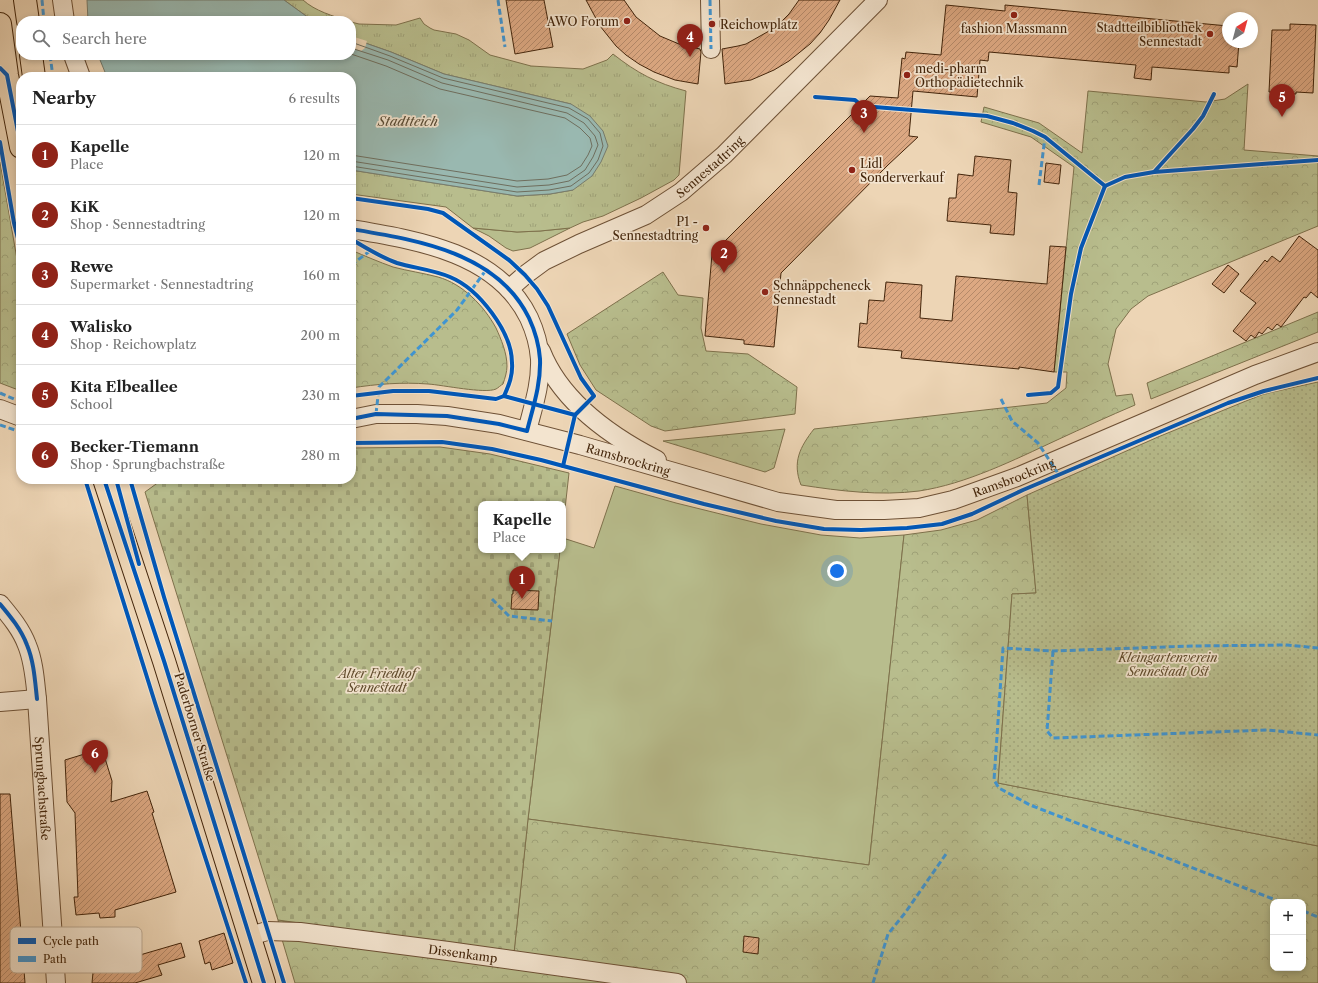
<!DOCTYPE html>
<meta charset="utf-8">
<style>
body{margin:0;font-family:"Libre Caslon Text",serif;background:#f6f6f6;color:#222}
.controls{position:absolute;right:12px;bottom:12px;display:grid;overflow:hidden;border-radius:8px;box-shadow:0 2px 6px #0003}
.controls button{width:36px;height:36px;display:grid;place-items:center;padding:0;border:0;border-bottom:1px solid #e0e0e0;background:#fff;color:#222;font:20px sans-serif}
.compass{position:absolute;left:1222px;top:12px;width:36px;height:36px;border-radius:50%;background:#fff;box-shadow:0 2px 6px #0003;rotate:36deg}
.you{position:absolute;left:837px;top:571px;width:14px;height:14px;margin:-10px;border:3px solid #fff;border-radius:50%;background:#1a73e8;box-shadow:0 0 0 6px #1a73e833}
.badge{display:grid;place-items:center;width:26px;height:26px;border-radius:50%;background:#8f2418;color:#fff;font-size:13px;font-weight:700}
.pin{position:absolute;translate:-50% -33px;filter:drop-shadow(0 1px 2px #0008)}
.pin::after{content:'';position:absolute;top:21px;width:14px;height:12px;background:inherit;clip-path:polygon(0 0,100% 0,50% 100%)}
.popup{position:absolute;left:478px;top:501px;width:88px;height:52px;box-sizing:border-box;display:grid;place-content:center;border-radius:8px;background:#fff;filter:drop-shadow(0 1px 3px #0005);font-size:13px;white-space:nowrap;color:#767676}
.popup b{font-size:15px;color:#222}
.popup::after{content:'';position:absolute;left:50%;top:100%;margin-left:-8px;border:8px solid transparent;border-top-color:#fff}
.list{margin:0;padding:0;list-style:none}
h2{display:flex;justify-content:space-between;align-items:center;height:52px;margin:0;padding:0 16px;font-size:17px}
h2 small{font-size:13px;font-weight:400;color:#767676}
.list li{display:grid;grid-template-columns:26px 1fr auto;gap:12px;align-items:center;box-sizing:border-box;height:60px;padding:0 16px;border-top:1px solid #e0e0e0}
.list b{display:block;font-size:15px;white-space:nowrap}
.list p{margin:0;font-size:13px;white-space:nowrap;color:#767676}
.list em{font-size:13px;font-style:normal;color:#767676}
.icon{flex:none;width:22px;height:22px;fill:none;stroke:currentColor;stroke-width:2;stroke-linecap:round;stroke-linejoin:round}
.map{position:relative;flex:none;width:1318px;height:983px;overflow:hidden}
.search{position:absolute;background:#fff;box-shadow:0 2px 6px #0003;left:16px;top:16px;width:340px;height:44px;display:flex;align-items:center;gap:10px;box-sizing:border-box;padding:0 14px;border-radius:16px;color:#767676;font-size:15px}
.panel{position:absolute;background:#fff;box-shadow:0 2px 6px #0003;left:16px;top:72px;width:340px;height:412px;border-radius:16px}
.map>svg:first-child{display:block}
.grass{fill:#b8bd8d;stroke:#7e714c}
.forest{fill:url(#forest-crowns);stroke:#7e714c;fill-rule:evenodd}
.cemetery{fill:url(#cemetery-stones);stroke:#7e714c}
.park{fill:url(#park-tufts);stroke:#7e714c}
.garden{fill:url(#garden-dots);stroke:#7e714c}
.water{fill:#99b8b0;stroke:#777d6e}
.pier{fill:#edd5b5}
.lines{fill:none;stroke-linecap:round;stroke-linejoin:round}
.shore{stroke:#6e6e5e;stroke-width:1}
.building{fill:url(#building-hatch);stroke:#43250b}
.minor-casing{stroke:#6e5136;stroke-width:20}
.major-casing{stroke:#43250b;stroke-width:24}
.minor{stroke:#f3e4cf;stroke-width:18}
.major{stroke:#edd5b5;stroke-width:22}
.quiet{stroke:#4095d2;stroke-width:3;stroke-dasharray:6 3;stroke-linecap:butt}
.cycleway-casing{stroke:#f3e4cf;stroke-width:6}
.cycleway{stroke:#0057b8;stroke-width:4}
.poi-dot{fill:#8f2418;stroke:#f3e4cf;stroke-width:1.5}
.labels{text-anchor:middle;dominant-baseline:central;stroke-width:3.5;stroke-linejoin:round;paint-order:stroke}
.poi-label{font-size:12px;fill:#43250b;stroke:#f3e4cf;text-anchor:start}
.street-label{font-size:12px;fill:#43250b;stroke:#f3e4cf}
.park-label{font-size:12px;font-style:italic;fill:#604b2c;stroke:#f3e4cf}
.water-label{font-size:13px;font-style:italic;fill:#584a34;stroke:#f3e4cf}
.key{fill:#f3e4cf;stroke:#beab94;stroke-width:1}
.key-label{font-size:11px;fill:#43250b}
</style>
<div class="map">
<svg width="1318" height="983" viewBox="0 0 1318 983">
<defs>
<pattern id="forest-crowns" width="20" height="18" patternUnits="userSpaceOnUse"><rect width="20" height="18" fill="#b8bd8d"/><path d="M2 6a3 3 0 1 1 6 0M12 15a3 3 0 1 1 6 0" fill="none" stroke="#9fa278"/></pattern>
<pattern id="cemetery-stones" width="16" height="16" patternUnits="userSpaceOnUse"><rect width="16" height="16" fill="#b8bd8d"/><path d="M2 7V4a2 2 0 0 1 4 0v3zM10 15v-3a2 2 0 0 1 4 0v3z" fill="#9fa278"/></pattern>
<pattern id="park-tufts" width="24" height="20" patternUnits="userSpaceOnUse"><rect width="24" height="20" fill="#b8bd8d"/><path d="M3 7l-1-3M5 7V3M7 7l1-3M15 17l-1-3M17 17v-4M19 17l1-3" fill="none" stroke="#9fa278"/></pattern>
<pattern id="garden-dots" width="8" height="8" patternUnits="userSpaceOnUse"><rect width="8" height="8" fill="#b8bd8d"/><path d="M2 2h.1M6 6h.1" fill="none" stroke="#9fa278" stroke-width="1.8" stroke-linecap="round"/></pattern>
<pattern id="building-hatch" width="6" height="6" patternUnits="userSpaceOnUse"><rect width="6" height="6" fill="#dca882"/><path d="M-1 1l2-2M0 6l6-6M5 7l2-2" fill="none" stroke="#b48969"/></pattern>
</defs>
<rect width="100%" height="100%" fill="#edd5b5"/>
<filter id="stains"><feTurbulence type="fractalNoise" baseFrequency=".005" numOctaves="4"/><feColorMatrix values="0 0 0 0 .2 0 0 0 0 .09 0 0 0 0 .02 0 0 0 .5 -.17"/></filter>
<radialGradient id="worn" r=".72"><stop offset=".6" stop-color="#630" stop-opacity="0"/><stop offset="1" stop-color="#630" stop-opacity=".3"/></radialGradient>
<g class="grass">
<polygon points="473,228 517,232 540,231 570,228 530,248 513,251 506,248 489,236"/>
<polygon points="615,486 676,503 761,524 821,535 860,538 904,535 869,865 528,819 560,550 563,550 563,538 594,548"/>
</g>
<g class="forest">
<path d="M1248,84L1244,150L1318,156V226L1148,296L1131,309L1116,329L1108,364L1116,396L1132,394L1135,405C1109,416 1083,428 1057,440C1014,460 966,484 919,491C880,496 840,491 801,485C792,462 800,447 814,429L1047,403L1066,388L1067,372H1054L1074,167L1031,137L981,122L984,107L1039,123L1082,153L1088,91L1206,102L1225,99Z"/>
<polygon points="0,162 21,282 21,391 0,383"/>
<path d="M351,250C365,256 379,262 393,267C408,271 423,273 438,277C463,284 484,306 496,328C501,339 507,353 507,366C507,372 505,378 503,384C501,385 498,388 496,389C485,394 443,385 428,384C402,382 377,384 351,388Z"/>
<polygon points="663,272 678,295 703,298 701,328 706,351 748,354 797,387 795,414 665,431 651,426 596,390 580,365 567,334"/>
<polygon points="1318,312 1318,332 1151,399 1147,383"/>
<polygon points="785,429 774,468 765,472 663,441"/>
<path d="M1027,495L1036,593L1012,594L998,783L1318,846V983H295L281,936L278,920L514,952L528,819L869,865L904,535L941,530L977,520ZM1273,902H1303V968H1273Z"/>
</g>
<polygon class="cemetery" points="440,447 490,454 569,473 563,527 563,504 481,504 481,550 560,550 528,819 514,953 278,920 145,492 163,479 351,479 351,448"/>
<g class="park">
<path d="M284,0H303C315,11 333,16 348,21H313Z"/>
<path d="M420,18L424,24L430,28L434,30L456,34L469,40L490,55L531,66L583,69L607,60L613,54C637,73 656,83 686,91L679,175L674,180L641,198L603,216L583,222L570,228L540,231L517,232L473,228L446,207L351,194V170L517,196L550,194L573,190L571,104L444,74L391,52L351,38V22L359,24L396,25Z"/>
</g>
<polygon class="garden" points="1318,382 1318,846 998,783 1012,594 1036,593 1027,495 1158,437 1246,401 1264,394"/>
<g class="water">
<polygon points="87,0 284,0 313,21 88,21"/>
<polygon points="351,38 391,52 444,74 571,104 590,116 603,131 608,146 601,162 592,176 573,190 550,194 517,196 351,170 351,77 107,77 98,55 351,55"/>
</g>
<polygon class="pier" points="351,36 367,41 365,48 361,51 351,48"/>
<g class="lines">
<g class="shore">
<polyline points="351,42 390,56 443,78 569,108 588,119 600,133 603,146 598,160 589,173 571,186 549,190 517,192 351,166"/>
<polyline points="351,48 388,60 442,83 567,113 584,123 595,136 598,145 593,157 585,170 569,181 549,185 517,187 351,161"/>
<polyline points="351,54 386,66 440,89 565,118 580,128 590,138 592,146 588,155 581,166 567,175 548,179 517,181 351,155"/>
</g>
</g>
<g class="building">
<polygon points="506,0 544,0 553,47 515,54"/>
<polygon points="586,0 624,0 636,17 660,36 679,44 700,49 701,52 698,84 675,80 654,72 639,64 626,55 616,46 600,26"/>
<polygon points="799,0 840,0 829,20 820,33 810,44 789,61 774,70 751,80 725,84 722,49 738,46 746,44 769,31 777,26 789,14"/>
<polygon points="946,5 1005,11 1005,5 1228,26 1228,42 1239,42 1237,67 1229,66 1229,73 1152,67 1151,80 1134,78 1136,65 989,52 988,61 980,60 977,97 913,91 909,136 918,137 888,165 781,273 774,347 744,344 744,340 705,336 712,254 870,96 898,98 902,58 905,59 906,52 941,55"/>
<polygon points="1290,24 1316,25 1313,93 1296,92 1296,94 1269,92 1272,30 1290,30"/>
<polygon points="975,156 1011,160 1008,192 1017,193 1014,235 990,233 991,225 947,221 949,198 956,198 958,174 973,176"/>
<polygon points="1046,163 1061,165 1059,184 1044,182"/>
<polygon points="1299,236 1318,250 1318,298 1311,292 1306,298 1304,297 1281,327 1277,324 1272,330 1268,327 1262,334 1259,332 1255,338 1251,335 1246,341 1233,331 1256,303 1240,291 1265,260 1267,262 1272,256 1280,262"/>
<polygon points="1050,246 1066,247 1054,372 1019,367 1019,369 901,358 902,351 858,347 860,323 867,324 869,300 884,301 886,282 922,285 920,318 952,321 956,276 1047,284"/>
<polygon points="1228,265 1239,274 1224,293 1212,284"/>
<polygon points="513,590 539,591 538,610 511,609 512,594 513,594"/>
<polygon points="91,752 104,755 112,781 111,802 147,791 154,812 152,813 176,892 115,910 115,917 100,918 99,913 76,915 74,897 78,897 75,813 67,802 65,760"/>
<polygon points="0,794 10,794 25,983 0,983"/>
<polygon points="224,933 233,963 212,970 210,962 205,964 199,941"/>
<polygon points="744,936 759,938 758,954 743,952"/>
<polygon points="181,943 185,957 158,965 162,975 135,983 92,983 94,962 133,957"/>
</g>
<g class="lines">
<g class="minor-casing">
<g id="minor">
<polyline points="62,0 65,21"/>
<polyline points="710,0 711,49"/>
<polyline points="73,55 81,77"/>
<path d="M351,229C416,240 497,252 529,318C535,331 539,345 540,359C541,384 533,407 527,431"/>
<path id="s1" d="M509,289L525,275L544,261L579,244L646,215L681,192L724,155L878,0"/>
<path d="M541,351C561,402 610,436 657,460"/>
<polyline points="0,409 21,417"/>
<path id="s2" d="M351,419L376,414H417L447,416L499,424L580,445L778,502L836,510H884L919,508L953,500L1017,477L1255,375L1318,352"/>
<path id="s3" d="M0,604C10,616 21,629 27,645C34,662 35,681 37,699L56,983"/>
<polyline points="0,702 37,699"/>
<path id="s4" d="M250,936L267,931L300,932L448,951L677,983"/>
</g>
</g>
<g class="major-casing">
<g id="major">
<polyline points="25,0 28,21"/>
<polyline points="0,24 7,75 21,147"/>
<polyline points="31,55 34,77"/>
<polyline points="104,479 164,661 264,983"/>
</g>
</g>
<use href="#minor" class="minor"/>
<use href="#major" class="major"/>
<g class="quiet">
<polyline points="42,0 44,21"/>
<polyline points="498,0 505,47"/>
<polyline points="710,0 711,49"/>
<polyline points="50,55 53,77"/>
<polyline points="1039,185 1045,137"/>
<polyline points="351,265 370,251 374,253"/>
<polyline points="0,393 21,402"/>
<polyline points="1001,399 1012,421 1038,443 1059,475"/>
<polyline points="376,414 379,387 457,310 486,270"/>
<polyline points="0,425 21,432"/>
<polyline points="492,599 509,616 552,621"/>
<polyline points="1053,651 1047,731 1053,738 1267,730 1318,735"/>
<polyline points="1281,902 1030,805 999,788 994,780 1003,648 1053,651 1192,646 1287,645 1318,648"/>
<polyline points="1303,911 1318,917"/>
<polyline points="873,983 888,934 905,913 946,854"/>
</g>
<g class="cycleway-casing">
<g id="cycleway">
<polyline points="0,68 7,75 21,147"/>
<polyline points="815,97 855,100 862,106 987,116 1013,123 1033,131 1045,137 1105,186 1125,177 1154,172 1318,160"/>
<polyline points="0,142 14,223 21,250"/>
<polyline points="1154,172 1193,129 1203,116 1214,94"/>
<polyline points="351,198 428,209 443,213 509,260 525,275 537,289 548,306 581,378 594,396 575,415 563,466"/>
<path d="M351,229C416,240 497,252 529,318C535,331 539,345 540,359C541,384 533,407 527,431L499,424L447,416L376,414L351,419"/>
<path d="M351,239C366,248 380,257 397,263C414,268 434,270 450,277C479,289 512,332 512,363C513,375 509,385 504,396"/>
<polyline points="1028,395 1051,393 1058,387 1071,294 1081,248 1105,186"/>
<polyline points="351,396 393,391 429,391 496,399 504,396 575,415"/>
<polyline points="351,443 442,442 492,449 541,460 704,504 776,521 824,529 861,530 907,528 942,524 972,514 1023,490 1228,403 1264,391 1318,378"/>
<polyline points="85,479 156,706 246,983"/>
<polyline points="104,479 164,661 264,983"/>
<polyline points="116,479 139,564"/>
<polyline points="130,479 164,597 284,983"/>
<path d="M0,604C10,616 21,629 27,645C34,662 35,681 37,699"/>
</g>
</g>
<use href="#cycleway" class="cycleway"/>
</g>
<g class="poi-dot">
<circle cx="1014" cy="15" r="4"/>
<circle cx="627" cy="21" r="4"/>
<circle cx="712" cy="24" r="4"/>
<circle cx="1210" cy="34" r="4"/>
<circle cx="907" cy="75" r="4"/>
<circle cx="852" cy="170" r="4"/>
<circle cx="706" cy="228" r="4"/>
<circle cx="765" cy="292" r="4"/>
</g>
<g class="labels">
<g class="poi-label">
<text x="619" y="21" text-anchor="end">AWO Forum</text>
<text x="720" y="24">Reichowplatz</text>
<text x="1202" y="27" text-anchor="end">Stadtteilbibliothek<tspan x="1202" dy="14">Sennestadt</tspan></text>
<text x="1014" y="28" text-anchor="middle">fashion Massmann</text>
<text x="915" y="68">medi-pharm<tspan x="915" dy="14">Orthopädietechnik</tspan></text>
<text x="860" y="163">Lidl<tspan x="860" dy="14">Sonderverkauf</tspan></text>
<text x="698" y="221" text-anchor="end">P1 -<tspan x="698" dy="14">Sennestadtring</tspan></text>
<text x="773" y="285">Schnäppcheneck<tspan x="773" dy="14">Sennestadt</tspan></text>
</g>
<g class="street-label">
<text stroke="none"><textPath href="#s1" startOffset="237">Sennestadtring</textPath></text>
<text stroke="none"><textPath href="#s2" startOffset="283">Ramsbrockring</textPath></text>
<text stroke="none"><textPath href="#s2" startOffset="680">Ramsbrockring</textPath></text>
<text transform="translate(195 727) rotate(73)">Paderborner Straße</text>
<text stroke="none"><textPath href="#s3" startOffset="194">Sprungbachstraße</textPath></text>
<text stroke="none"><textPath href="#s4" startOffset="215">Dissenkamp</textPath></text>
</g>
<g class="park-label">
<text x="1168" y="657">Kleingartenverein<tspan x="1168" dy="14">Sennestadt Ost</tspan></text>
<text x="377" y="673">Alter Friedhof<tspan x="377" dy="14">Sennestadt</tspan></text>
</g>
<g class="water-label">
<text x="408" y="121">Stadtteich</text>
</g>
</g>
<rect x="10" y="927" width="132" height="46" rx="6" class="key"/>
<rect x="18" y="938" width="18" height="6" fill="#0057b8"/>
<rect x="18" y="956" width="18" height="6" fill="#4095d2"/>
<g class="key-label">
<text x="43" y="945">Cycle path</text>
<text x="43" y="963">Path</text>
</g>
<rect width="100%" height="100%" filter="url(#stains)"/>
<rect width="100%" height="100%" fill="url(#worn)"/>
</svg>
<div class="controls">
<button>+</button>
<button>−</button>
</div>
<svg class="compass" viewBox="-18 -18 36 36"><path d="M0-13l5 13h-10z" fill="#e53935"/><path d="M0 13l5-13h-10z" fill="#767676"/></svg>
<div class="you"></div>
<div class="pin badge" style="left:522px;top:599px">1</div>
<div class="popup"><b>Kapelle</b>Place</div>
<div class="pin badge" style="left:724px;top:273px">2</div>
<div class="pin badge" style="left:864px;top:133px">3</div>
<div class="pin badge" style="left:690px;top:57px">4</div>
<div class="pin badge" style="left:1282px;top:117px">5</div>
<div class="pin badge" style="left:95px;top:773px">6</div>
<div class="search"><svg class="icon" aria-label="search" viewBox="0 0 24 24"><circle cx="10" cy="10" r="6"/><path d="M15 15l6 6"/></svg>Search here</div>
<section class="panel">
<h2>Nearby<small>6 results</small></h2>
<ul class="list">
<li><span class="badge">1</span><div><b>Kapelle</b><p>Place</p></div><em>120 m</em></li>
<li><span class="badge">2</span><div><b>KiK</b><p>Shop · Sennestadtring</p></div><em>120 m</em></li>
<li><span class="badge">3</span><div><b>Rewe</b><p>Supermarket · Sennestadtring</p></div><em>160 m</em></li>
<li><span class="badge">4</span><div><b>Walisko</b><p>Shop · Reichowplatz</p></div><em>200 m</em></li>
<li><span class="badge">5</span><div><b>Kita Elbeallee</b><p>School</p></div><em>230 m</em></li>
<li><span class="badge">6</span><div><b>Becker-Tiemann</b><p>Shop · Sprungbachstraße</p></div><em>280 m</em></li>
</ul>
</section>
</div>
